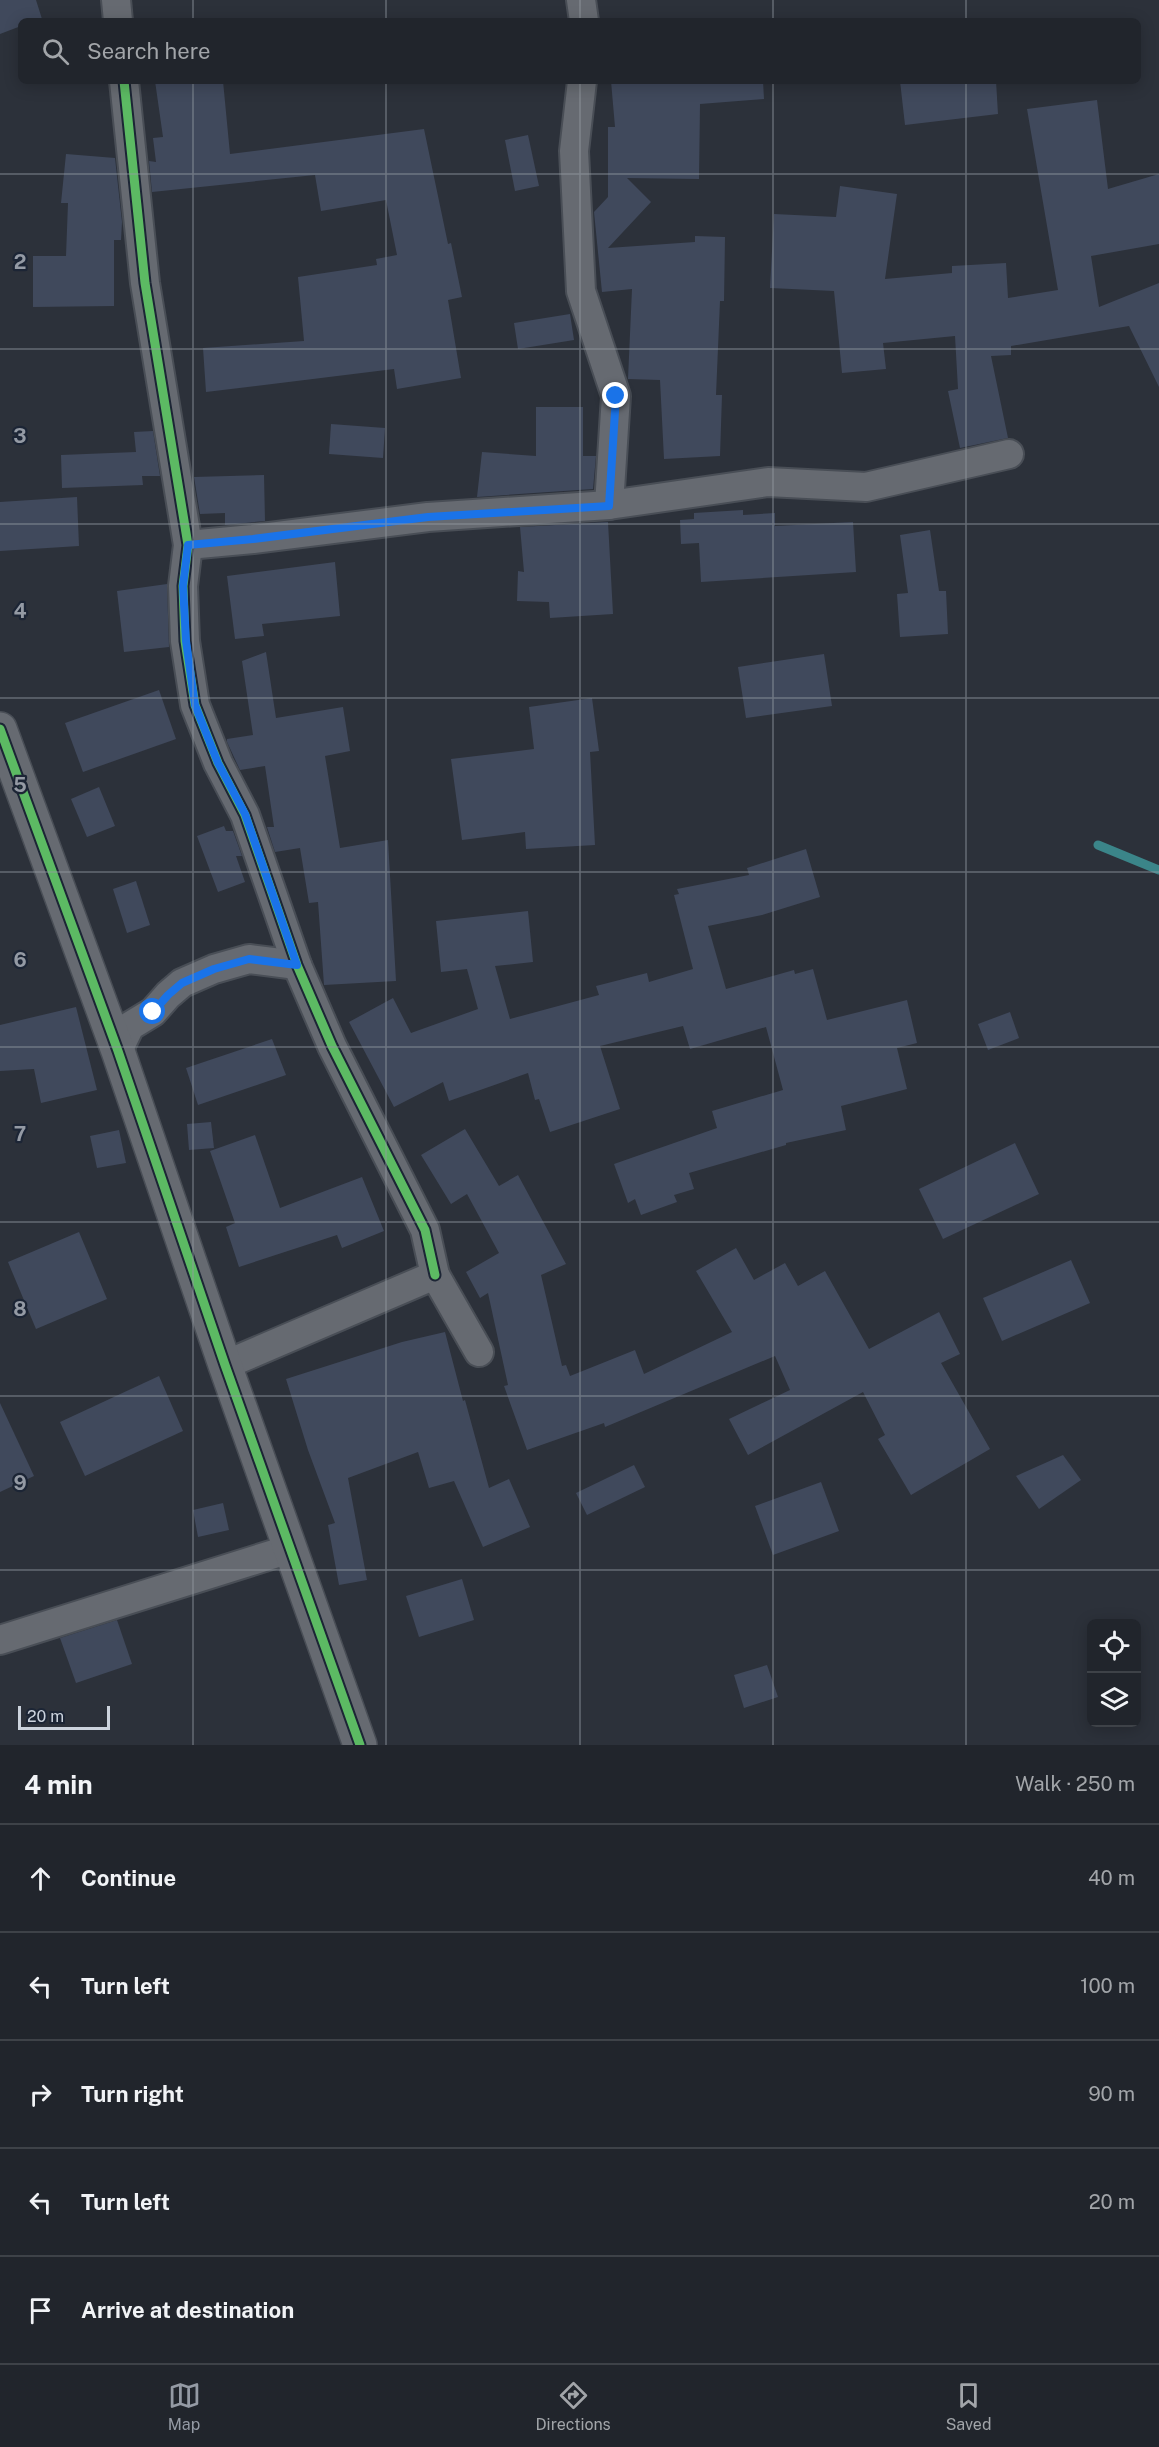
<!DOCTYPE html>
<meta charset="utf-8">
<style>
body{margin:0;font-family:"Public Sans",sans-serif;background:#2d3138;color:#f1f3f6}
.controls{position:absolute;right:18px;bottom:18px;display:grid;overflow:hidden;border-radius:9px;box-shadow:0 3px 15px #0003}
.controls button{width:54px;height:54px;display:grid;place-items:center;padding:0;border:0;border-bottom:2px solid #3e4248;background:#21252c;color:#f1f3f6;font:30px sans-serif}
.scale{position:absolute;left:18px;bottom:15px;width:92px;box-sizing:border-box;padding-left:6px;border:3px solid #ccd3dd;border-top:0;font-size:16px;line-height:21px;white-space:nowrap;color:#ccd3dd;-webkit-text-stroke:4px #1c2535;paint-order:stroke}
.stop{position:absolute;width:18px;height:18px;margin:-14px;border:4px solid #1a73e8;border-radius:50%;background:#fff}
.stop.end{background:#1a73e8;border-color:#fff;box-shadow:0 2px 6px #0008}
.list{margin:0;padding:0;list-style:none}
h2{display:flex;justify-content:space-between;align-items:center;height:78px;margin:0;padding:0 24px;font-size:26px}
h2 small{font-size:20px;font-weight:400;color:#a2a5a9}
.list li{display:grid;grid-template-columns:39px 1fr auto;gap:18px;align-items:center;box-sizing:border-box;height:108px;padding:0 24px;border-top:2px solid #3e4248}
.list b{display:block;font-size:22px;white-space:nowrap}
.list em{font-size:20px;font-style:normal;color:#a2a5a9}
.icon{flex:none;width:33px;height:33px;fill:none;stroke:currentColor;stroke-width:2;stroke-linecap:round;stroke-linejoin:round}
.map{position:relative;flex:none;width:1159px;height:1745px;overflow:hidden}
.search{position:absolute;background:#21252c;box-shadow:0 3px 15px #0003;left:18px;right:18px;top:18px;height:66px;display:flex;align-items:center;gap:15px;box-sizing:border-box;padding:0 21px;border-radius:9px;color:#a2a5a9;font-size:22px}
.sheet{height:618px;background:#21252c}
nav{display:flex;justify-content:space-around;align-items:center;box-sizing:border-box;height:84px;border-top:2px solid #3e4248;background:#21252c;font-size:16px;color:#a2a5a9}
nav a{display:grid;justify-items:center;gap:3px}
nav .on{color:#949aa4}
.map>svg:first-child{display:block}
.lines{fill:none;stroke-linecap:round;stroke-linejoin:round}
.stream{stroke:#3b8589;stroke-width:9}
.building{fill:#40495c}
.minor-casing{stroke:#494e56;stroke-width:32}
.tertiary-casing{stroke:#494e56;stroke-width:36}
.minor{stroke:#666a71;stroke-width:28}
.tertiary{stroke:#666a71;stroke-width:33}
.cycleway-casing{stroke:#1c2535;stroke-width:13}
.cycleway{stroke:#5cba63;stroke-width:9}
.route{stroke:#1a73e8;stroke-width:8}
.grid{fill:none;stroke:#949aa4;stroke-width:1.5;stroke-opacity:0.55}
.grid-label{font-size:20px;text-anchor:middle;font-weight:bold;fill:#949aa4;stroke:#1c2535;stroke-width:4.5;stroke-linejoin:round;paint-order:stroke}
</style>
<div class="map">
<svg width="1159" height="1745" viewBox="0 0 1159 1745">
<rect width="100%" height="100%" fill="#2c313a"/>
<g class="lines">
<polyline class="stream" points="1098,845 1159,870"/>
</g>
<g class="building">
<polygon points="0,0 36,0 42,19 21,21 21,26 0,34"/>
<polygon points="155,81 223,81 230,154 424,129 448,244 451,243 462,297 448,300 461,378 397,389 394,369 206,392 203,348 304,341 298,277 377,265 376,259 397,255 386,200 321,211 315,175 152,192 149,161 156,162 153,138 163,137"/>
<polygon points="611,81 763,81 764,99 700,104 699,179 627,178 651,202 608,248 695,242 695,236 725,237 724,301 720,301 716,395 722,395 720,456 664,459 660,380 628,379 632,289 602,292 594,212 608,197 608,127 615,127"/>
<polygon points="900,81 996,81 998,114 905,125"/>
<polygon points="1097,100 1108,189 1159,174 1159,244 1091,256 1099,307 1159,283 1159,387 1129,326 1011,346 1011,355 991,356 1008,438 960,448 948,391 958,389 955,336 883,343 886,369 842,373 834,291 770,288 774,214 836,217 840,186 897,194 885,279 952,273 952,266 1006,263 1008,298 1058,290 1027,109"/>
<polygon points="528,135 539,186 515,191 505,140"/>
<polygon points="66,154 115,158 122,222 121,240 114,240 114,306 33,307 33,256 66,256 68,203 61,203"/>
<polygon points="570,314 574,340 518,349 514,323"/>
<polygon points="536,407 583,407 583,456 596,456 593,489 477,497 482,452 536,456"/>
<polygon points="331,424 385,428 383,458 329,454"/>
<polygon points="153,431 160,476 142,476 143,485 62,488 61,455 136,452 134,432"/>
<polygon points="264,475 265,521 225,525 225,513 200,514 194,477"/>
<polygon points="77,497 79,546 0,551 0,502"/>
<polygon points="743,510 743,515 775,513 775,526 853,522 856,572 701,582 699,543 681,544 680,520 694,519 694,513"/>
<polygon points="608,522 613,614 550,618 549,602 517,601 518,571 524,572 520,527"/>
<polygon points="930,530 939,591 946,591 948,634 900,637 897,594 908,593 900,535"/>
<polygon points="335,562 340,616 262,624 264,636 235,639 227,576"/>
<polygon points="167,584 169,647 124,652 117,591"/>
<polygon points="266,652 276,718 343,707 350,751 325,756 340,848 388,840 396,981 324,985 318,902 309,903 300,848 275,852 267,827 274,827 265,766 240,770 227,742 227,739 253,735 242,661"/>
<polygon points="824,654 832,706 746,718 738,667"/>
<polygon points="159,690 176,739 83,772 65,723"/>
<polygon points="592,698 599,751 590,752 595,845 526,849 525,832 462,840 451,759 534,749 529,707"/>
<polygon points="99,787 115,826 87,837 71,799"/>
<polygon points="224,826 226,831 233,831 242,856 236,856 245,882 218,892 197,836"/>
<polygon points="806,849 820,897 762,915 708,926 726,989 794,970 795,974 813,969 827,1020 907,1000 917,1043 897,1048 907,1089 841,1106 846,1130 786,1143 786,1145 689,1173 694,1189 674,1195 677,1202 641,1215 635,1199 628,1203 614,1164 717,1128 712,1111 783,1090 766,1027 690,1049 683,1026 600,1046 620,1109 550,1132 539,1099 535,1100 528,1073 449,1101 443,1082 394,1107 349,1022 393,998 411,1033 478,1009 467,969 441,972 436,921 528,911 533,962 495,966 510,1019 599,995 596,986 647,973 649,982 693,969 674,895 679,894 677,889 749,875 747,868"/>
<polygon points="136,881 150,925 127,933 113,889"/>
<polygon points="76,1007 97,1090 41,1103 34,1069 0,1071 0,1025"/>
<polygon points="1010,1012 1019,1038 988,1050 978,1024"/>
<polygon points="272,1039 286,1075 198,1105 186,1068"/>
<polygon points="211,1122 214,1148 189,1150 187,1124"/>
<polygon points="465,1129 499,1186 518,1175 566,1264 541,1275 562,1366 566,1365 570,1376 635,1350 644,1374 732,1332 696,1271 736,1248 754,1280 785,1263 798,1286 825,1271 869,1349 939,1312 960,1354 941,1363 990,1449 911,1495 878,1439 885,1435 863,1392 748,1455 729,1419 790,1390 775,1356 605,1427 604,1423 527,1450 504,1386 508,1385 488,1293 480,1298 466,1272 499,1253 467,1194 451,1204 421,1155"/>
<polygon points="119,1130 126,1163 97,1168 90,1136"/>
<polygon points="255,1135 280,1208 362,1177 384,1231 342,1248 337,1235 239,1267 226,1227 235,1223 210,1151"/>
<polygon points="1015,1143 1039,1194 943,1239 919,1189"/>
<polygon points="79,1232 107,1299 36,1329 8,1262"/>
<polygon points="1071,1260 1090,1303 1002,1341 983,1298"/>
<polygon points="445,1332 463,1401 465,1400 489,1488 509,1479 530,1527 483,1547 454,1481 429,1488 418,1452 348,1478 367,1580 339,1585 328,1525 335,1523 308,1450 286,1379 402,1342"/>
<polygon points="159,1376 183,1431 85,1476 60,1422"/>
<polygon points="0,1403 34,1476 0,1492"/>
<polygon points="1063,1455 1081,1480 1039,1509 1016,1476"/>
<polygon points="634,1465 645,1487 587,1515 576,1493"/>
<polygon points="821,1482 839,1531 773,1555 755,1506"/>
<polygon points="223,1503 229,1530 198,1537 193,1510"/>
<polygon points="462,1579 474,1620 419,1637 406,1596"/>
<polygon points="117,1620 132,1664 76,1683 60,1638"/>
<polygon points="767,1665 778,1697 744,1708 734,1675"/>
</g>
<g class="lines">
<g class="minor-casing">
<g id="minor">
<polyline points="116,0 118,21"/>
<polyline points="581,0 584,21"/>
<polyline points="124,81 145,283 188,545 183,586 185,641 195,705 218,763 245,815 297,965 332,1046 425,1230 435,1275"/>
<polyline points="582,81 574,151 581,291 616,396 609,505"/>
<polyline points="188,545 253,539 428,517 609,505 768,482 866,487 1009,454"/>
<polyline points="118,1051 130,1026 153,1012 168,995 182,983 214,969 249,959 297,965"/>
<polyline points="225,1365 435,1275 479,1352"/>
<polyline points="0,1640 290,1549"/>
</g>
</g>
<g class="tertiary-casing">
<polyline id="tertiary" points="0,729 118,1051 225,1365 360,1745"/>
</g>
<use href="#minor" class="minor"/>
<use href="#tertiary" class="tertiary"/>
<g class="cycleway-casing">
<g id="cycleway">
<polyline points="124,81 145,283 188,545 183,586 185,641 195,705 218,763 245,815 297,965 332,1046 425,1230 435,1275"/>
<polyline points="0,729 118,1051 225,1365 360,1745"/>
</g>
</g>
<use href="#cycleway" class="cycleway"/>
</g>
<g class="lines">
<polyline class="route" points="153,1012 168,995 182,983 214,969 249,959 297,965 245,814 218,763 195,705 186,641 183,586 188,545 253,539 428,517 609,506 616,396"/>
</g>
<path class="grid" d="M193,0V21M386,0V21M580,0V21M773,0V21M966,0V21M193,81V1745M386,81V1745M580,81V1745M773,81V1745M966,81V1745M0,174H1159M0,349H1159M0,524H1159M0,698H1159M0,872H1159M0,1047H1159M0,1222H1159M0,1396H1159M0,1570H1159"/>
<g class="grid-label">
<text x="20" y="269">2</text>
<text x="20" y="443">3</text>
<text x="20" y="618">4</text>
<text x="20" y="792">5</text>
<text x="20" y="967">6</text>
<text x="20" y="1141">7</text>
<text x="20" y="1316">8</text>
<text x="20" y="1490">9</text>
</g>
</svg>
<div class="controls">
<button><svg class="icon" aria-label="locate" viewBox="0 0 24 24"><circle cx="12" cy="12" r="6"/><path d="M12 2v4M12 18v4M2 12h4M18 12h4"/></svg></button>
<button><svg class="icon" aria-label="layers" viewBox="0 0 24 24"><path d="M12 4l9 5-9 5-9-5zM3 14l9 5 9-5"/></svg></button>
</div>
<div class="scale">20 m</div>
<div class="stop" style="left:153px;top:1012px"></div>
<div class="stop end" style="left:616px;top:396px"></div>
<div class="search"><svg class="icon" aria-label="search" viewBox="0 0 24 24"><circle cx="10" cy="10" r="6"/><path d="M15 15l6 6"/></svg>Search here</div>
</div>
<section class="sheet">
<h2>4 min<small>Walk · 250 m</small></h2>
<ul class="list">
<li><svg class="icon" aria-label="ahead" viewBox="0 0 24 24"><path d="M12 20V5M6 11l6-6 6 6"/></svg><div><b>Continue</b></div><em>40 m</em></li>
<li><svg class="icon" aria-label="left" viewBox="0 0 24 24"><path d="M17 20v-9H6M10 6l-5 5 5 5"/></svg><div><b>Turn left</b></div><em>100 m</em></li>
<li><svg class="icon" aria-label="right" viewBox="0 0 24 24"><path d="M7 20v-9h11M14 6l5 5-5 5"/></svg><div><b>Turn right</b></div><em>90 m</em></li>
<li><svg class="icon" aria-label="left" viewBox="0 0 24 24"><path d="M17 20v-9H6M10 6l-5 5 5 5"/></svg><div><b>Turn left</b></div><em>20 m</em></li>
<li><svg class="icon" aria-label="arrive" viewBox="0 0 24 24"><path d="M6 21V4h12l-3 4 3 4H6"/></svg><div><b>Arrive at destination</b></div></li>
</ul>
</section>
<nav>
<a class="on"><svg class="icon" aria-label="map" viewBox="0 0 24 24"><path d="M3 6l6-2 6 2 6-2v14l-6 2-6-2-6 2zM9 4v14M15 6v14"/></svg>Map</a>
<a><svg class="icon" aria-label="directions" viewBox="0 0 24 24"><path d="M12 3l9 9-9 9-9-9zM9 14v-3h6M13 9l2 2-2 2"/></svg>Directions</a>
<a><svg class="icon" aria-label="saved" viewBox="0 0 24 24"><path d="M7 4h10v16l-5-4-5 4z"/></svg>Saved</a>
</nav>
